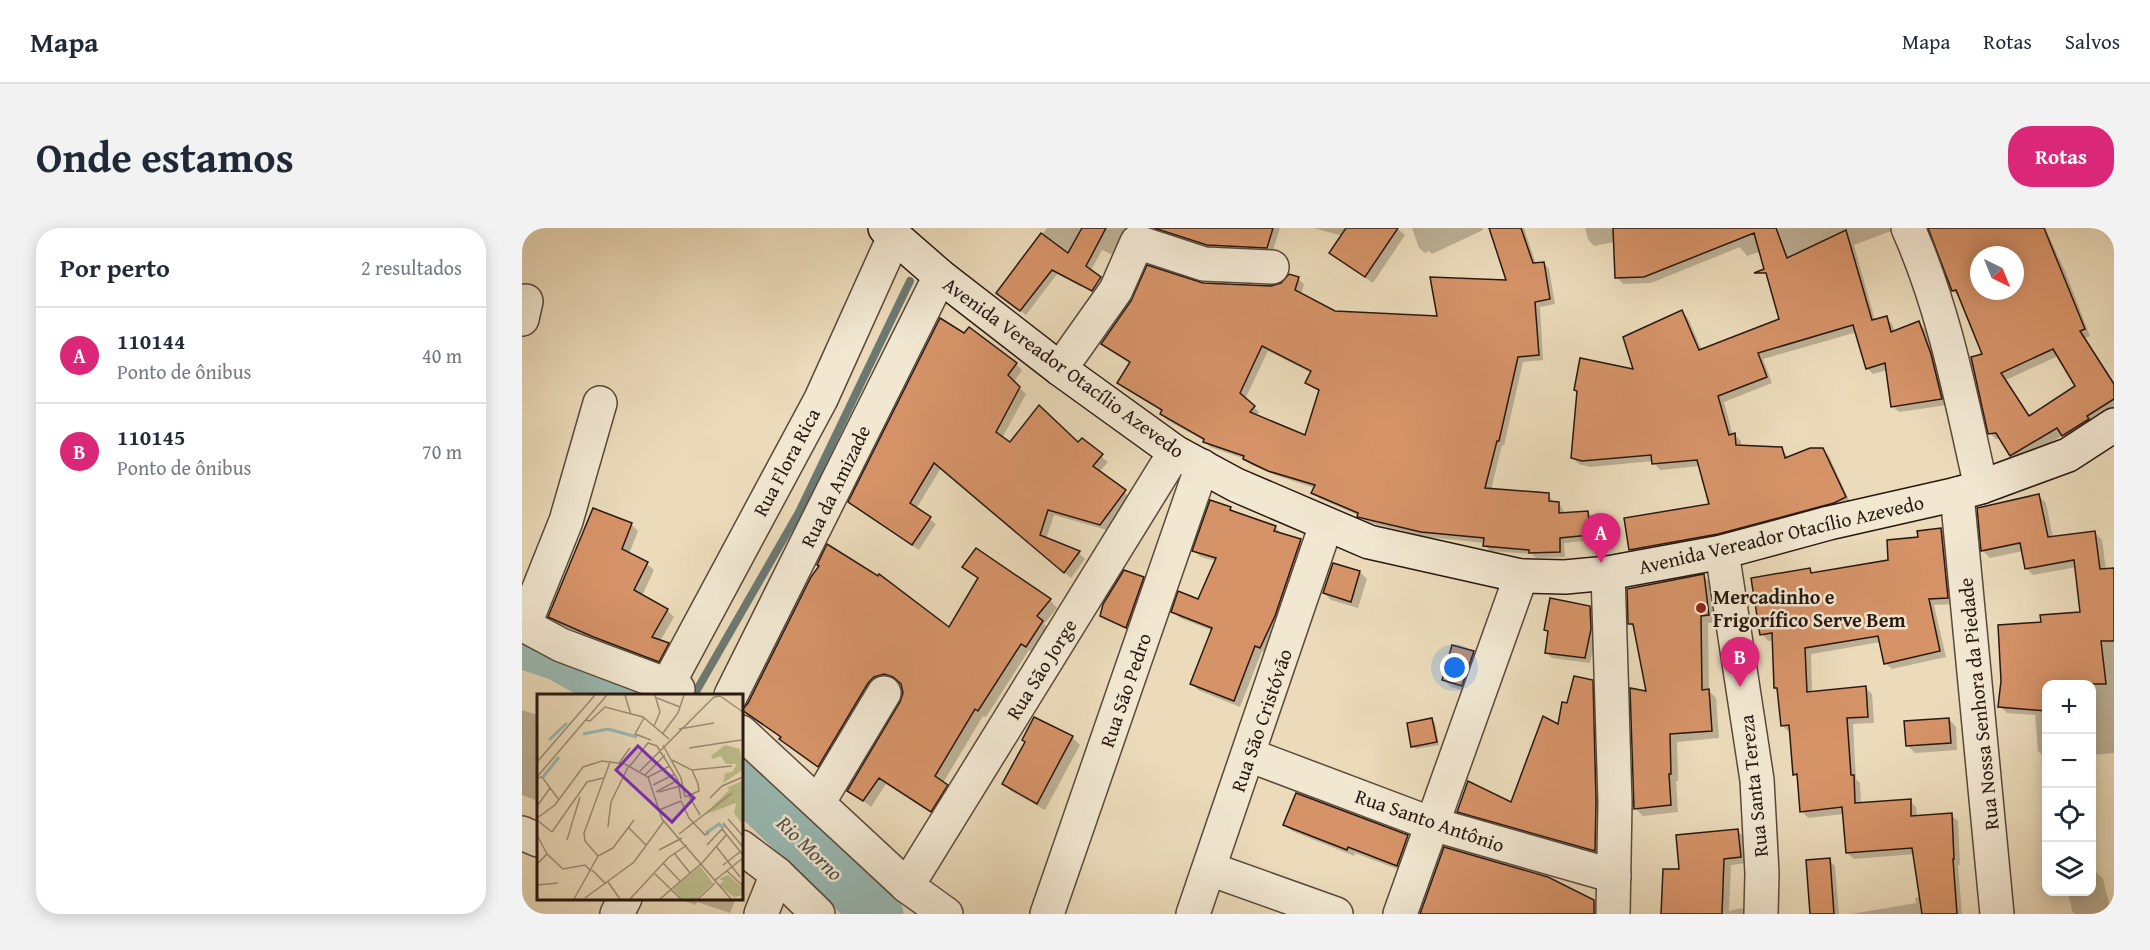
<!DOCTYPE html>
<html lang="pt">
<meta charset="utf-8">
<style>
body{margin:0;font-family:"Gentium Book Plus",serif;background:#f2f2f3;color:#1f2937}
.controls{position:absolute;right:18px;bottom:18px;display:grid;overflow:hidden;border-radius:12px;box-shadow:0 3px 15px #0003}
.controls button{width:54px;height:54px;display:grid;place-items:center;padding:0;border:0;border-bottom:2px solid #e0e1e3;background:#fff;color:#1f2937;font:30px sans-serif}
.compass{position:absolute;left:1448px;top:18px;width:54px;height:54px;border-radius:50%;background:#fff;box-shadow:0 3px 15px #0003;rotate:137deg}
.you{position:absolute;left:933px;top:440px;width:21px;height:21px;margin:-15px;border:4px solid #fff;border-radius:50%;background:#1a73e8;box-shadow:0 0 0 9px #1a73e833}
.badge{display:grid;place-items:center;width:39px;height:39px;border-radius:50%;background:#db2777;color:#fff;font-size:20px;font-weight:700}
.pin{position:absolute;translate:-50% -50px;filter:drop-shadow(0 2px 3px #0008)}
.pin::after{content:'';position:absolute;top:32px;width:21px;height:18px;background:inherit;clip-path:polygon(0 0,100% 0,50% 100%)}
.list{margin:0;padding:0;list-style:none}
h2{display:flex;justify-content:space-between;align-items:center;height:78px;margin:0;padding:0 24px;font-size:26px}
h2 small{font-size:20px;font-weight:400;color:#747a83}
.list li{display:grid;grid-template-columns:39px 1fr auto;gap:18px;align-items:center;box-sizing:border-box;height:96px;padding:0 24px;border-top:2px solid #e0e1e3}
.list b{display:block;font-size:22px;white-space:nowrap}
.list p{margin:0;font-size:20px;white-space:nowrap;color:#747a83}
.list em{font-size:20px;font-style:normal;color:#747a83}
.icon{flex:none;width:33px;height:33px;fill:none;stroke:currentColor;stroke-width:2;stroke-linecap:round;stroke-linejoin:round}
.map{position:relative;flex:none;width:1592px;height:686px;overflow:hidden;border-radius:24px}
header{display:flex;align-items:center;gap:36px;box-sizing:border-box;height:84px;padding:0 30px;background:#fff;border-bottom:2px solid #e0e1e3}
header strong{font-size:28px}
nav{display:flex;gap:33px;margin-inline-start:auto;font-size:21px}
.intro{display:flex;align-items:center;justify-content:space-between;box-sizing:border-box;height:144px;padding:0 36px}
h1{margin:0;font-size:42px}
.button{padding:15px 27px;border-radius:24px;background:#db2777;color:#fff;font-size:21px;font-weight:700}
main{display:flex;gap:36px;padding:0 36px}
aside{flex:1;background:#fff;border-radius:24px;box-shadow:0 3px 15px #0003}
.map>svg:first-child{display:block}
.shadow{fill:#0003;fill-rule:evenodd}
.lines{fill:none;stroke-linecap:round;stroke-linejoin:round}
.stream{stroke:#6c7973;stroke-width:8}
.river{stroke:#99bab4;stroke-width:51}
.building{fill:#d69368;stroke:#281811;stroke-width:1.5;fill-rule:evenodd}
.minor-casing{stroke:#59493b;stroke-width:36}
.secondary-casing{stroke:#281811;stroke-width:36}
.minor{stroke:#f2e8d2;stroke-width:33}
.secondary{stroke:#f2e8d2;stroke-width:33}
.poi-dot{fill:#8f2418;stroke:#f2e8d2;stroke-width:2}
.labels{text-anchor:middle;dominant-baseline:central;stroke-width:5;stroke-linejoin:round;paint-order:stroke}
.street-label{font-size:20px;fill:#281811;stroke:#f2e8d2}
.poi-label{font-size:20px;font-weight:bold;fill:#281811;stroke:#f2e8d2;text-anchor:start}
.water-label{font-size:21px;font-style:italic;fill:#50514a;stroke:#f2e8d2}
.inset-river{fill:none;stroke:#99bab4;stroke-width:3}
.inset-road{fill:none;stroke:#9d8d76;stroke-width:1.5}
.view{fill:#7b2cbf;fill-opacity:0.15;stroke:#7b2cbf;stroke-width:3}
.inset-edge{fill:none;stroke:#281811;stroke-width:3}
</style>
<header>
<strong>Mapa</strong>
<nav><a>Mapa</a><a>Rotas</a><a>Salvos</a></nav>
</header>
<div class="intro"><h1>Onde estamos</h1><a class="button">Rotas</a></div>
<main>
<aside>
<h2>Por perto<small>2 resultados</small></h2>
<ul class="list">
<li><span class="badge">A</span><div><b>110144</b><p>Ponto de ônibus</p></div><em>40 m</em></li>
<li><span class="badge">B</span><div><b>110145</b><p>Ponto de ônibus</p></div><em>70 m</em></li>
</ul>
</aside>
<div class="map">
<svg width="1592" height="686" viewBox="0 0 1592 686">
<rect width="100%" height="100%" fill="#ebdbba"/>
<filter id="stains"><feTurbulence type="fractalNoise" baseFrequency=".00333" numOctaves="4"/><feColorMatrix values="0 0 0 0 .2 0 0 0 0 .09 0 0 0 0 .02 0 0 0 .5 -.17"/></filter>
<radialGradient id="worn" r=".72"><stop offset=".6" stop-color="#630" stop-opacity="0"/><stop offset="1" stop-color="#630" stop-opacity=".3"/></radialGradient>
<g class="shadow">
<polygon points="525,0 758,0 750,25 692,22 595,29 580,22 560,59 535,46 504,87 476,65"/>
<polygon points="792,0 841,0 831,11"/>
<polygon points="890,0 960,0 961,2 910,26 907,23 903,25 897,20"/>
<path d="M969,0H1002L1014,36L1022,35L1027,41L1033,76L1018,79L1021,132L1001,134L982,218L980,217L969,262L1026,266L1032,275H1036L1041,281L1042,286L1066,284L1071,290L1073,312L1042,315L1043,329L1014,330L1010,326L968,323L963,317V315L905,309L844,294L838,288L797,270L791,264L793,260L753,247L728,236L723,231L688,219L683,213L645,192L640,186L641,184L602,160L597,155L609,135L581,116L681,56L749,59L776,51L782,56L779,67L813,85L916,89L986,53ZM746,123L790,145L785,154L798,164L784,209L734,188L737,184L723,171Z"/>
<polygon points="1063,0 1368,0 1369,3 1332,17 1353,92 1364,89 1370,96 1373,104 1396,95 1403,101 1415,133 1425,177 1377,184 1370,178 1365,142 1351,146 1345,140 1335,104 1241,131 1250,155 1202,174 1211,208 1213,207 1219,213 1219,219 1259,220 1267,230 1301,222 1307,228 1329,276 1318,281 1114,328 1108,321 1189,278 1178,238 1138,242 1131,233 1068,239 1057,236 1051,230 1113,143 1160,84 1166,90 1180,123 1258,92 1239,23 1225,28 1218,19 1129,55 1101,56 1095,49 1093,14 1072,18 1066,11"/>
<path d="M1408,0H1523L1543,43L1568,108L1563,110L1592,155V181L1548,214L1541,207L1496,234L1479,211H1474L1468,205L1462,127L1438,69L1431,63ZM1457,27H1493V63H1457ZM1536,128L1555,158L1508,189L1484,152Z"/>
<polygon points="876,1 883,7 851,55 811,27"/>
<polygon points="494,136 500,142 492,154 504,166 480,210 488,216 556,217 560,212 586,234 577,244 609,270 585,302 532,287 524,311 557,325 563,331 549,350 419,240 394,281 414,296 397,322 334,280 328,274"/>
<polygon points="1517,268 1524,275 1531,310 1573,305 1580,312 1584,342 1592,341 1592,525 1570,527 1570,457 1524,457 1524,530 1516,523 1513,487 1485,485 1478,478 1520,395 1560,385 1555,339 1511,347 1504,340 1501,323 1468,330 1461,323"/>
<polygon points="708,280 713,285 753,299 760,306 778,313 784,319 745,426 740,423 718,479 676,462 670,456 691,403 658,390 651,383 677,373 694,333 679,329 672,323"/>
<polygon points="109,296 116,303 107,326 125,336 132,342 120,368 145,382 152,389 138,413 146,416 153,423 144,440 77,415 35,395 28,388"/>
<polygon points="1419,302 1425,308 1432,376 1412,377 1424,429 1370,441 1363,435 1359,414 1289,426 1290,465 1344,460 1350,466 1352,495 1331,496 1334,551 1338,555 1339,576 1388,573 1394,579 1395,589 1429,587 1436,593 1438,637 1436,637 1440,686 1329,686 1394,675 1393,670 1399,669 1393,626 1332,631 1325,625 1322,586 1286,590 1280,583 1277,551 1272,546 1269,503 1266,503 1260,497 1256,462 1254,459 1252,412 1246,413 1240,406 1287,342 1292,346 1368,333 1398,311"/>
<polygon points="455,322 528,372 535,380 522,396 528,401 512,425 507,422 464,489 461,488 421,555 432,565 417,590 364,556 349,579 327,562 380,475 382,465 380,456 370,453 304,545 222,482 428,401 457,351 442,339"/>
<polygon points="838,344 845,351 836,380 809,372 802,365"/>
<polygon points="1182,348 1189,356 1194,394 1186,395 1187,463 1194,470 1197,510 1155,514 1156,553 1154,553 1156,584 1121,588 1113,580 1126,465 1114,402 1108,396"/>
<polygon points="621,351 624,354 607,402 580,387"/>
<polygon points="1068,379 1074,385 1074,407 1068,435 1030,430 1024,424 1027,405 1024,401"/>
<polygon points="951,424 958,431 947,464 929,459 922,452"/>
<polygon points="1070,453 1075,459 1078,627 941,588 936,583 990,576 1037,498 1047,476"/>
<polygon points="0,482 16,487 16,573 0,567"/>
<polygon points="512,491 551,510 558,517 523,582 489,563 482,556 505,515"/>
<polygon points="1427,491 1434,499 1435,522 1393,525 1385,517"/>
<polygon points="910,492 913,495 917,517 894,521 890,518"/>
<polygon points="763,596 885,608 893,616 883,644 833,625 832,628 770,603"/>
<polygon points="1216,603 1223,610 1225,635 1209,637 1207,683 1220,680 1226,686 1140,686 1142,642 1159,643"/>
<polygon points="923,621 1072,673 1078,680 1078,686 900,686"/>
<polygon points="1307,632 1313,638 1317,686 1289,686 1285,633"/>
<polygon points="1574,644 1581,651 1589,683 1575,686 1553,686 1550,683 1546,664 1570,664 1570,645"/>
<polygon points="219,645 222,648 219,657"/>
<polygon points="153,670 214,670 208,685 175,674 174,677"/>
</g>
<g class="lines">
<polyline class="stream" points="172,467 277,284 388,53"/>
<g class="river">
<polyline points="6,417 36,427 108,467"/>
<polyline points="219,554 356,686"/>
</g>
</g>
<g class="building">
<polygon points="560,0 584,0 564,38 579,49 570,63 530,42 498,83 474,65 519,5 546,25"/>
<polygon points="632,0 751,0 745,20 685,17"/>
<polygon points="824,0 876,0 843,49 807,25"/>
<path d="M967,0H999L1011,35L1022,34L1028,71L1013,74L1017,127L996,129L977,213H975L963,260L1027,265V273L1037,274V285L1066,283L1068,307L1038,310V324L1007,325V322L961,318L962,310L899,304L835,289L836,285L789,265L793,257L746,243L721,231L722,228L681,214L682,211L638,186L640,182L595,155L608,134L579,116L609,73L625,37L681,55L749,58L759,55L767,46L777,49L773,62L813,83L915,88L908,49L984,52ZM740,118L789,143L783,155L797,162L783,207L728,184L733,178L718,165Z"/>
<polygon points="1091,0 1254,0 1265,30 1324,2 1350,92 1365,88 1369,104 1397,93 1409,126 1420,171 1369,179 1363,135 1344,141 1331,97 1236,125 1245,149 1196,168 1207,207 1213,205 1214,217 1260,219 1263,230 1288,220 1301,220 1324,269 1312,275 1196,306 1107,322 1102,290 1187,276 1175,232 1130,236 1129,227 1060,233 1049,230 1055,163 1052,162 1058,130 1111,141 1101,109 1160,82 1177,122 1257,91 1244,45 1232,45 1242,41 1232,5 1122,49 1093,50"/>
<path d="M1406,0H1522L1563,101L1558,103L1592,156V171L1565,188L1567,191L1540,208L1535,200L1488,228L1474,205L1466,206L1449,129L1460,126L1434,62L1430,63ZM1457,27H1493V63H1457ZM1531,121L1553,158L1507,188L1479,145Z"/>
<polygon points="418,90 442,105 447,99 495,135 486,147 498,159 474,204 488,214 517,177 556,214 560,210 581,226 571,238 604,262 578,297 526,282 518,307 558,323 542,345 412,235 388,275 409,289 390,317 326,274"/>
<polygon points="1517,266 1526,309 1573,303 1578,341 1592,340 1592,413 1579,413 1584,456 1524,456 1524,483 1476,479 1479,453 1476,397 1519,394 1518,387 1558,384 1552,332 1503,341 1498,315 1459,323 1455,280"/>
<polygon points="688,272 709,279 708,282 754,298 752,303 779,311 753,388 738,420 733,418 712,473 668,456 690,400 649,384 656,363 676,371 694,330 670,323"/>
<polygon points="71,280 110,295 100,321 126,334 112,362 146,381 130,409 147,415 137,434 69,408 26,389"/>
<polygon points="1419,300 1426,370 1407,371 1418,423 1362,436 1356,408 1283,420 1285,464 1344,458 1346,489 1325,490 1329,547 1332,547 1333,575 1389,571 1389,588 1430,585 1432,631 1431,631 1435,686 1400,686 1390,620 1324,625 1320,579 1278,584 1275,546 1271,547 1267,497 1259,498 1255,460 1252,460 1250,405 1238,407 1229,350 1288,340 1289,345 1366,332 1365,312 1396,309 1395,303"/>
<polygon points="305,316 356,348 357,346 427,399 456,350 440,339 454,320 529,371 515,388 521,393 504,419 499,416 456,483 453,481 413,548 426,557 409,584 357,550 341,573 325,563 378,474 381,465 379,456 371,449 362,446 352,449 346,455 296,539 257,511 259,509 220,482 226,475 289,349 297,338 295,337"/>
<polygon points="811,335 838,343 829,374 801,365"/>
<polygon points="602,342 622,349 604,400 578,388 581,376"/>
<polygon points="1182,346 1187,387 1179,388 1180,462 1187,461 1190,503 1148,506 1149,546 1147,546 1149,577 1112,581 1108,460 1124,463 1111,396 1106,396 1105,361"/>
<polygon points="1028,370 1068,378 1069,401 1063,430 1023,425 1026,403 1022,402"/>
<polygon points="930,417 952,423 940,458 920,452"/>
<polygon points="1052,448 1071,452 1074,574 1073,623 935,584 946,553 989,574 1021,488 1036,496 1040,474 1045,475"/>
<polygon points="512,489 551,508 515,576 480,556 503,514 500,512"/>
<polygon points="910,490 915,514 889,519 885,495"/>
<polygon points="1427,490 1429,515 1384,518 1382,493"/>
<polygon points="774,565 886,607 875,638 826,619 825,622 761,597"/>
<polygon points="1216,601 1219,629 1202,631 1200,686 1139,686 1141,641 1157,641 1154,607"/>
<polygon points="922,619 1026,649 1072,672 1072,686 898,686"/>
<polygon points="1308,630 1312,686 1288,686 1284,632"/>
</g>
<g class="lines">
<g class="minor-casing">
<g id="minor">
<path d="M1386,0C1423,83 1439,171 1459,259"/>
<polyline points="0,91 4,73"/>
<polyline points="538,141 594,62 615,14 682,36 750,39"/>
<polyline points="1435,266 1475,686"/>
<polyline points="1200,324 1235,552 1240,645 1239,686"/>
<polyline points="1086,345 1093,574 1091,686"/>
<polyline points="0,396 39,417 156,461"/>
<polyline points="2,398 44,293 78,175"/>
<polyline points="146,456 299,171 373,7"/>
<polyline points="209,467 418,48"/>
<polyline points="219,504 385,658 424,686"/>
<polyline points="727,527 910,596 1092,648"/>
<polyline points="296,575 362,465"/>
<polyline points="0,605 16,612"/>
<polyline points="219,619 255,646 296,686"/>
<polyline points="688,641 814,686"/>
<polyline points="385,658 653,224"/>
<polyline points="95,686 103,670"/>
<polyline points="239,686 255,646"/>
<polyline points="525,686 680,238"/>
<polyline points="671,686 804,297"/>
<polyline points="878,686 999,348"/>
</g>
</g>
<g class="secondary-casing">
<polyline id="secondary" points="363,0 418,48 538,141 653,224 714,257 847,314 999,348 1043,349 1086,345 1200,324 1307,295 1435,266 1459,259 1546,227 1592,197"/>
</g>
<use href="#minor" class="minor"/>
<use href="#secondary" class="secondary"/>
</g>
<circle class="poi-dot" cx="1179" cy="380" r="6"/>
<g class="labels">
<g class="street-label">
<text transform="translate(542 139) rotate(36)">Avenida Vereador Otacílio Azevedo</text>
<text transform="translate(264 234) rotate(-62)">Rua Flora Rica</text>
<text transform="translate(313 258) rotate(-64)">Rua da Amizade</text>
<text transform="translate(1259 306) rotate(-13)">Avenida Vereador Otacílio Azevedo</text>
<text transform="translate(519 441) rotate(-58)">Rua São Jorge</text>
<text transform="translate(603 462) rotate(-71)">Rua São Pedro</text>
<text transform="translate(1456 476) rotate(-96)">Rua Nossa Senhora da Piedade</text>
<text transform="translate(739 492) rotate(-71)">Rua São Cristóvão</text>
<text transform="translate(1231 558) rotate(-96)">Rua Santa Tereza</text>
<text transform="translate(908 592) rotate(19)">Rua Santo Antônio</text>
</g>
<g class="poi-label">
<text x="1191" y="368">Mercadinho e<tspan x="1191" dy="23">Frigorífico Serve Bem</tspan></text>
</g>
<g class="water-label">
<text transform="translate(288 620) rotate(44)">Rio Morno</text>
</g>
</g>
<g transform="translate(15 466)">
<rect width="206" height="206" fill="#ebdbba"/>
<path d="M188,51L203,55L206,76L186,89L188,79L195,78L200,70H189L184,62L176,65L174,62ZM205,87V130L197,119L199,109L167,121L192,96L191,93ZM163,172L176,189L159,205H145L136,195ZM191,181L205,193V201L197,203L182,191L187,187L182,185Z" fill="#bcbe8c"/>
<path class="inset-river" d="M46,40L71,35L100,43M12,46L30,29M6,83L22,63M169,139L182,130L187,134"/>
<path class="inset-road" d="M88,1L94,21M120,4L143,13M206,4V52M107,24L98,40L114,46M49,26L53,27L68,13L106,23L132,45M117,32L123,18L118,1M142,35L177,29M126,39L141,19L147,1M126,51L144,84L148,103M152,54L204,46M135,66L155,76L161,90L162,97L148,103M0,68L58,1M82,69L93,54M93,72L111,49L120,52L141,86L144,105M155,76L195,72M103,77L177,3L183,2L206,18M108,81L128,61M0,83L70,1M111,83L133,72M0,84L5,83L22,106M116,91L138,80M119,98L141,86M122,98L143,92M152,102L163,121M173,104L185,92L206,83M144,107L152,124L168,141L172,139M1,111L13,94M122,116L144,107M0,124L18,111L46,73L65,67L88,70L111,83L125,125L194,205M191,125L206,142M0,126L15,138L50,88L66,84M186,129L206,153M71,133L74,108L92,71M91,133L109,151M142,140L195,99M0,141L10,160L0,170M30,146L43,103M170,151L185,135L206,161M179,152L203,183M122,156L145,144M137,159L153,179M10,160L26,175L48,171L54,177M61,162L48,147L47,139L73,68M61,162L76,154L97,126M126,169L143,187M186,171L203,158M55,176L69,190M190,177L206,192M118,180L144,205M177,187L206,164M71,188L83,205M0,191L21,189M48,204L97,168L127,127M37,205L61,162M93,205L131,164L150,151M123,205L166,168L190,140M161,205L178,189"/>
<path class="view" d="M101,52L157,104L135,128L79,76Z"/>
<rect width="206" height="206" class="inset-edge"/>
</g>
<rect width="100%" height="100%" filter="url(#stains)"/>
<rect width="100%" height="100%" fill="url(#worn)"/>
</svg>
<div class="controls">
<button>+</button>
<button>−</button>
<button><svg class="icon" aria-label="locate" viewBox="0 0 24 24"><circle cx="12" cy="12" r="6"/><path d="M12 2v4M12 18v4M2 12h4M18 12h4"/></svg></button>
<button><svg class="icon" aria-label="layers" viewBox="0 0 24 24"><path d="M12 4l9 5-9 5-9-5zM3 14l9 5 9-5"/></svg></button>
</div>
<svg class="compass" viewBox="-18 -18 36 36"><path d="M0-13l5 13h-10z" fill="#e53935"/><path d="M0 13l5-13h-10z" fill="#747a83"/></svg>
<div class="you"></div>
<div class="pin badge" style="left:1079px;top:335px">A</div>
<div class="pin badge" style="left:1218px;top:459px">B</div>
</div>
</main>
